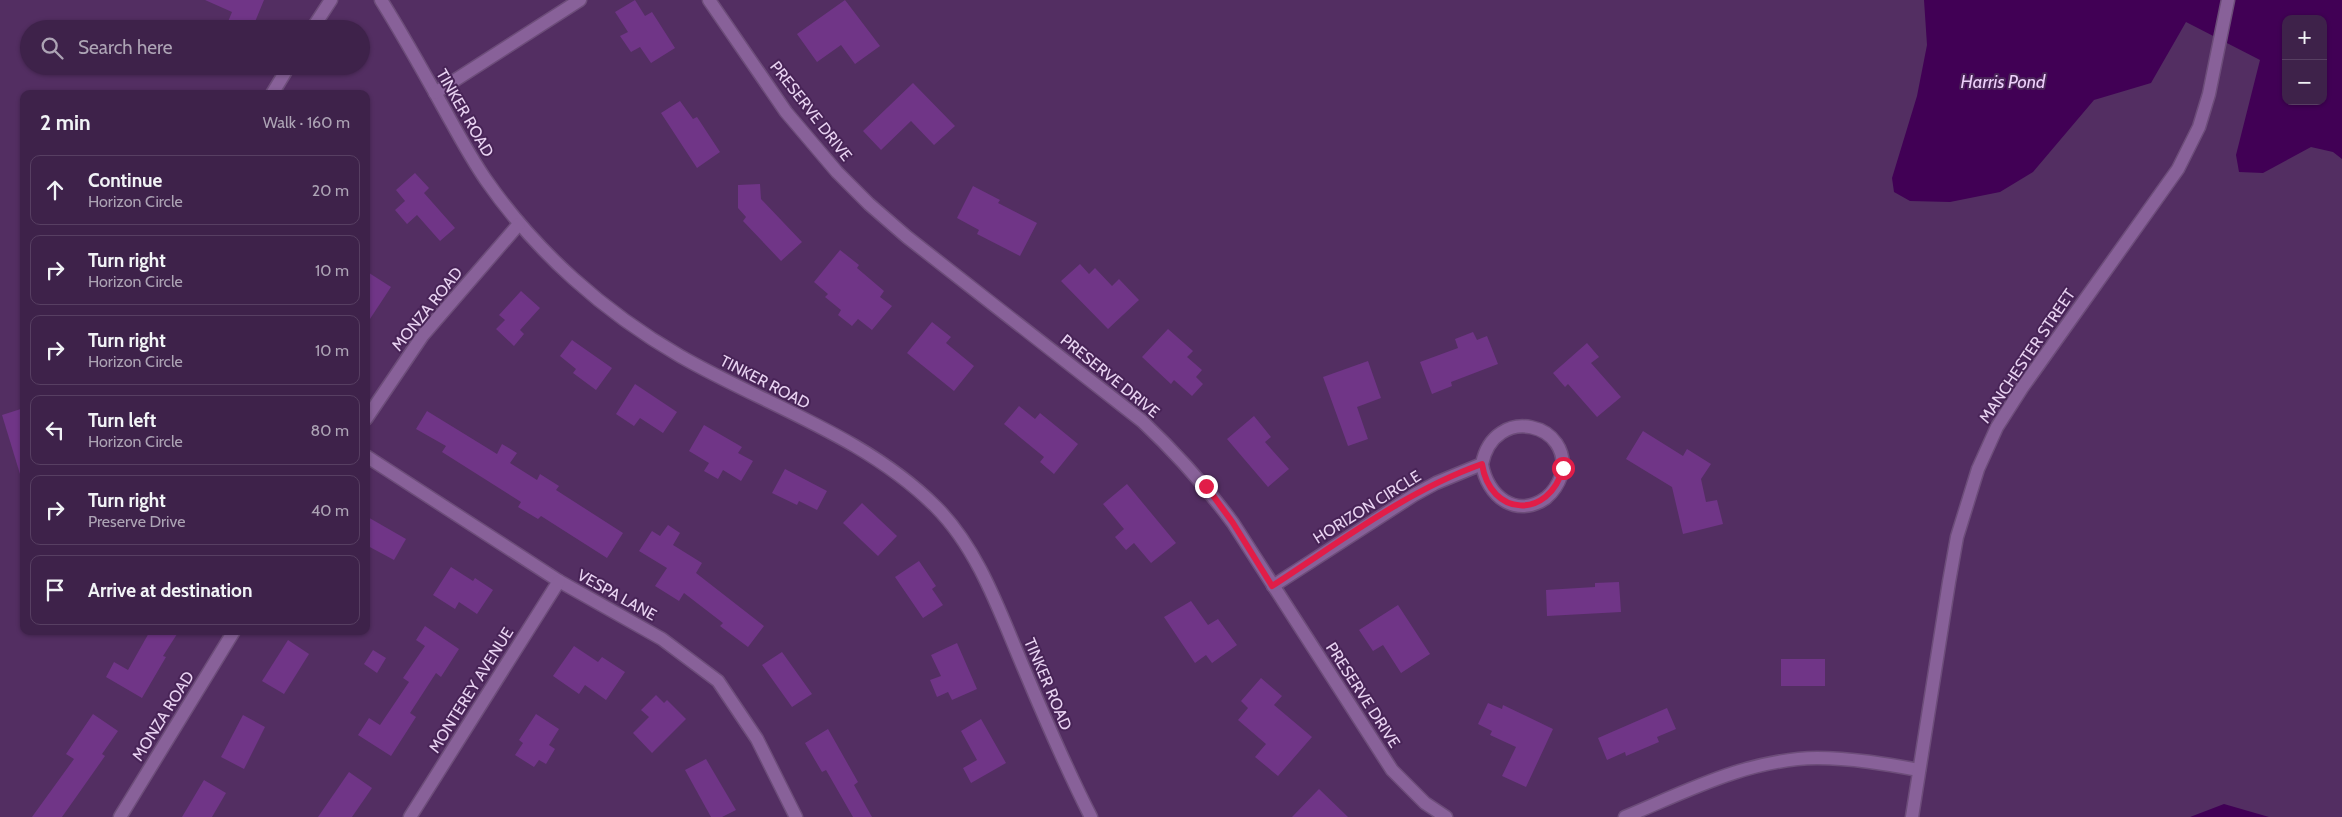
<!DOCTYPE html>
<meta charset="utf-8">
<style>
body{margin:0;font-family:Cabin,sans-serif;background:#452a51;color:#f1f3f6}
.controls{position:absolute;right:15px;top:15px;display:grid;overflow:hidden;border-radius:10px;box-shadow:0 1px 4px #0004}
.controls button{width:45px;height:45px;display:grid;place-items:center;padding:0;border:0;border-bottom:1px solid #573f62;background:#3e224a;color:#f1f3f6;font:25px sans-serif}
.stop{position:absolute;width:15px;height:15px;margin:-11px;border:4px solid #e11d48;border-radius:50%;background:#fff}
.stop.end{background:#e11d48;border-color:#fff;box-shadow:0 1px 5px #0008}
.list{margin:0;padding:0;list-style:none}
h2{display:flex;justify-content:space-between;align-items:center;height:65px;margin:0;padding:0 20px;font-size:21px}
h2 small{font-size:16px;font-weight:400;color:#ada4b5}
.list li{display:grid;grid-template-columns:32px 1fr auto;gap:15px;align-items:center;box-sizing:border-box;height:70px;margin:0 10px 10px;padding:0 10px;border:1px solid #573f62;border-radius:10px}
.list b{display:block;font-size:19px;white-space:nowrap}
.list p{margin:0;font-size:16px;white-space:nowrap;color:#ada4b5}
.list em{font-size:16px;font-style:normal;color:#ada4b5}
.icon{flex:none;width:28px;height:28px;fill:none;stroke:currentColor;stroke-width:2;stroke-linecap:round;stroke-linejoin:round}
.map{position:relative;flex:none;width:2342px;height:817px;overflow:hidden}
.search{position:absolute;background:#3e224a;box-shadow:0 1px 4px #0004;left:20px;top:20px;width:350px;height:55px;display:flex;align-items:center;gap:12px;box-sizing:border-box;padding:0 18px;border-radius:28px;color:#ada4b5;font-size:19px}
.panel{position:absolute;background:#3e224a;box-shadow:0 1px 4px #0004;left:20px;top:90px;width:350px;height:545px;border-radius:10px}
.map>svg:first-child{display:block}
.water{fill:#410055;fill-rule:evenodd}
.building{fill:#703587}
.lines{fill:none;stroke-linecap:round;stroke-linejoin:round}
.minor-casing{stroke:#6d4d7a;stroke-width:15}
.minor{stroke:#886199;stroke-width:12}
.route{stroke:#e11d48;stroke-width:6}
.labels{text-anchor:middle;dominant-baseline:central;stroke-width:4;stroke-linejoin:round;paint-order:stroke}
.street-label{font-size:16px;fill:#e9d3f2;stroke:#482457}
.water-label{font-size:18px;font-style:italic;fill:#eed0fc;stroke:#482457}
</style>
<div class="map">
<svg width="2342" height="817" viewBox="0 0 2342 817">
<rect width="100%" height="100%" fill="#532e62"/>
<g class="water">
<path d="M1924,0H2342V159L2333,152L2311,147L2263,173L2239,172L2236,155L2260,60L2186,22L2151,83L2094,100L2033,172L2000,192L1950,202L1910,201L1894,192L1892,178L1917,96L1927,45ZM2286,19H2323V101H2286Z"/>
<polygon points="2224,804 2269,817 2190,817"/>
</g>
<g class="building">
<polygon points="205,0 264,0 252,29 225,29 232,12"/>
<polygon points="635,0 645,16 652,12 675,48 651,63 640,47 631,52 620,36 628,32 615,12"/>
<polygon points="845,0 880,46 855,64 841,45 817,62 797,34"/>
<polygon points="913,83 955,126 934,145 911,121 881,150 863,131"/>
<polygon points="680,101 693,119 697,117 720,152 697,168 661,113"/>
<polygon points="415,173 429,188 424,193 455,228 440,241 417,215 407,224 395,210 405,201 396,190"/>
<polygon points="760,184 761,199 802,242 781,261 743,221 746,217 738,208 738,185"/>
<polygon points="973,186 1000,200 998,203 1037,223 1020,256 977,234 979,230 957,218"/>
<polygon points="840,250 859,265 857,268 884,291 880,297 892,306 872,330 858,319 852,326 838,315 841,310 825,297 828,294 814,282"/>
<polygon points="1080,264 1089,274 1095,268 1112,286 1119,279 1139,300 1108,329 1061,281"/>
<polygon points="366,271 391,287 366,325"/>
<polygon points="521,291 540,308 520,330 524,334 514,346 496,329 505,320 499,315"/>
<polygon points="932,322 951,337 946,343 974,366 954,391 907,353"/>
<polygon points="1168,329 1193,351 1187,357 1202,370 1196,377 1203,384 1192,396 1174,380 1171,384 1142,357"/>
<polygon points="1473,332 1477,340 1487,336 1498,364 1451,382 1452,386 1432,394 1420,362 1458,348 1455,339"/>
<polygon points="572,340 612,368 596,390 573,373 576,369 560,356"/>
<polygon points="1587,343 1599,357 1591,363 1621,397 1597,417 1568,384 1565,387 1553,373"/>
<polygon points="1368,361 1381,398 1357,407 1368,439 1348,446 1323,377"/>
<polygon points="635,384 677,412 663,433 640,418 634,426 616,414"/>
<polygon points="1019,406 1035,419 1040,413 1078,444 1054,474 1040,462 1044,457 1004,424"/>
<polygon points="24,408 24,473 20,474 2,415"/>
<polygon points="427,411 497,454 502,444 517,453 510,463 537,480 540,474 559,486 556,490 623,533 607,558 541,516 538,519 518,507 521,502 442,452 446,446 416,429"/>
<polygon points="1254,416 1271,437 1265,442 1289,469 1268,487 1227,439"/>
<polygon points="704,425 742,447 738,453 753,461 741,481 723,470 718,479 704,471 709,463 689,451"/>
<polygon points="1643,431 1683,456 1687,449 1711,464 1701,479 1706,502 1717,500 1723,524 1683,534 1672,487 1626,459"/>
<polygon points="785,469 827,491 817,510 799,501 797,505 772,493"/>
<polygon points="1127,484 1176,543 1151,563 1134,543 1126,550 1115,537 1124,529 1103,504"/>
<polygon points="862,503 897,536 878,556 843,523"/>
<polygon points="366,516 406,539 394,560 366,545"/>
<polygon points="668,525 680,533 673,545 702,563 696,573 764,626 748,647 720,626 723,623 684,593 679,601 655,586 667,568 639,551 652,531 660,536"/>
<polygon points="919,561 936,586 932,589 943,605 923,618 895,577"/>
<polygon points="451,567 473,581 475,578 493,590 477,614 459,602 455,609 433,595"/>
<polygon points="1619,582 1621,612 1547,616 1546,590 1595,587 1595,583"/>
<polygon points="1191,601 1208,625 1218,619 1237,645 1212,663 1206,655 1195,663 1164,617"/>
<polygon points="1398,605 1430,654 1401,673 1383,645 1373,651 1359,630"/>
<polygon points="425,626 459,649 441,677 436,673 410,713 416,717 391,756 358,735 369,718 380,725 409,682 403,678 425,646 416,640"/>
<polygon points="150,631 179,631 163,656 166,657 142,698 106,677 114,662 128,670"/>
<polygon points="288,640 309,654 284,694 262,681"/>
<polygon points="957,643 977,689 952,700 948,692 937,697 930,680 941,676 931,655"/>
<polygon points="574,646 598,662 602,657 625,672 606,700 585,685 579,694 553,676"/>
<polygon points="373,650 386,658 377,673 364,664"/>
<polygon points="782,652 812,694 792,707 762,665"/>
<rect x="1781" y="659" width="44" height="27"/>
<polygon points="1261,678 1282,696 1274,705 1312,737 1278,776 1255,757 1266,744 1238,720 1248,708 1241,701"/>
<polygon points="656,695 664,703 667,700 686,719 652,753 633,733 649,717 641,710"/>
<polygon points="1488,703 1502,709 1503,705 1553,729 1526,787 1502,776 1516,747 1490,735 1492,731 1478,724"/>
<polygon points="1667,708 1676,729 1657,737 1659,742 1626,756 1625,752 1607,760 1598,738"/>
<polygon points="93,714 118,731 102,754 105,756 62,817 32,817 74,759 66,754"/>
<polygon points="536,714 559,729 549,745 555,749 546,764 539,760 534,767 515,755 523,743 519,740"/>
<polygon points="243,715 265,727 244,769 221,757"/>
<polygon points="981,719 1006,763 971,783 963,768 977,760 961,731"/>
<polygon points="828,729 858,782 854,785 872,817 853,817 826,770 822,772 805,743"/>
<polygon points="706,759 736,810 722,817 711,817 685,770"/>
<polygon points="349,772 372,788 352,817 318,817"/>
<polygon points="204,780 226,793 212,817 182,817"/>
<polygon points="1319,789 1348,817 1292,817"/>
</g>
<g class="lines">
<g class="minor-casing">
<g id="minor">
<path d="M381,0C403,35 423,71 443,107C457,132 470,157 486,180C536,252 604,312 680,356C765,405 865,436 936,507C979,550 1000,613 1024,669C1045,719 1066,768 1091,817"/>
<path d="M709,0L786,112L837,172L869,204L907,237L1142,421C1176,453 1205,485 1233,523L1392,770L1425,803L1446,817"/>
<polyline points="312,29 331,0"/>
<polyline points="435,93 580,0"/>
<polyline points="272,94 289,66"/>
<polyline points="366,419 423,335 519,224"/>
<polyline points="366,456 559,581 662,639 718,681 757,739 796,817"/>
<path d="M1273,586L1414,495L1436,483L1482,464C1494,403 1575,423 1561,476C1558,485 1553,492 1546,498C1516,519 1487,496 1482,464"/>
<polyline points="120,817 234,631"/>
<polyline points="410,817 559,581"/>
<path d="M1625,817C1687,791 1748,759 1817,758C1851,758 1886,764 1919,770"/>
<polyline points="1912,817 1949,582 1957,537 1978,469 1997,427 2022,388 2178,169 2199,127 2209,94 2228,0"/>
</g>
</g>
<use href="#minor" class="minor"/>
</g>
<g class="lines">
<path class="route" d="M1206,486L1233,523L1272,586C1340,542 1406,491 1482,464C1490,517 1549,520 1563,468"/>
</g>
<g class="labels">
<g class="street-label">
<text transform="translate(811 111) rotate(52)">PRESERVE DRIVE</text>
<text transform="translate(465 113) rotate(60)">TINKER ROAD</text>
<text transform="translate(427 309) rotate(-51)">MONZA ROAD</text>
<text transform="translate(2027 356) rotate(-56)">MANCHESTER STREET</text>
<text transform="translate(1110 376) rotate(39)">PRESERVE DRIVE</text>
<text transform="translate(765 382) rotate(27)">TINKER ROAD</text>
<text transform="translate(1367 507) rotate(-32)">HORIZON CIRCLE</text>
<text transform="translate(617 595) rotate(29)">VESPA LANE</text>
<text transform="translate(1048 684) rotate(67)">TINKER ROAD</text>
<text transform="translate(471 690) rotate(-58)">MONTEREY AVENUE</text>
<text transform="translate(1363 695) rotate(57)">PRESERVE DRIVE</text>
<text transform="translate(163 716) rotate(-58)">MONZA ROAD</text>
</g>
<g class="water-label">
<text x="2003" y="82">Harris Pond</text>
</g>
</g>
</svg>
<div class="controls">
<button>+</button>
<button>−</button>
</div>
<div class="stop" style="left:1563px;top:468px"></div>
<div class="stop end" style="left:1206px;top:486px"></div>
<div class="search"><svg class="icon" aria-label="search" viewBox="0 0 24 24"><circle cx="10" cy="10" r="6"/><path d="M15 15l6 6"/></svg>Search here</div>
<section class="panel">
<h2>2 min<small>Walk · 160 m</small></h2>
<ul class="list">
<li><svg class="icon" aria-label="ahead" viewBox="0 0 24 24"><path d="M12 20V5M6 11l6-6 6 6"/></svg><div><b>Continue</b><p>Horizon Circle</p></div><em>20 m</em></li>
<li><svg class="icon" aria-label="right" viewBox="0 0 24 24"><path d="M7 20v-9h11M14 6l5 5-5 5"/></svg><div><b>Turn right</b><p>Horizon Circle</p></div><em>10 m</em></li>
<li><svg class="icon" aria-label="right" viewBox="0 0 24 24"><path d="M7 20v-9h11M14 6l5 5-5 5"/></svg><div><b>Turn right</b><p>Horizon Circle</p></div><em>10 m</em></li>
<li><svg class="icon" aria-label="left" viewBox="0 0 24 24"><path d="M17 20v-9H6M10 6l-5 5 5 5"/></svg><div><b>Turn left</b><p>Horizon Circle</p></div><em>80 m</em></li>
<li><svg class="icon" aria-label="right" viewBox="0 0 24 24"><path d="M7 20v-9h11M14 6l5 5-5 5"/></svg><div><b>Turn right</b><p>Preserve Drive</p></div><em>40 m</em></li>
<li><svg class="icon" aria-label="arrive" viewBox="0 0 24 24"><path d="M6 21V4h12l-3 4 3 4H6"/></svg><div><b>Arrive at destination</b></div></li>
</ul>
</section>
</div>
